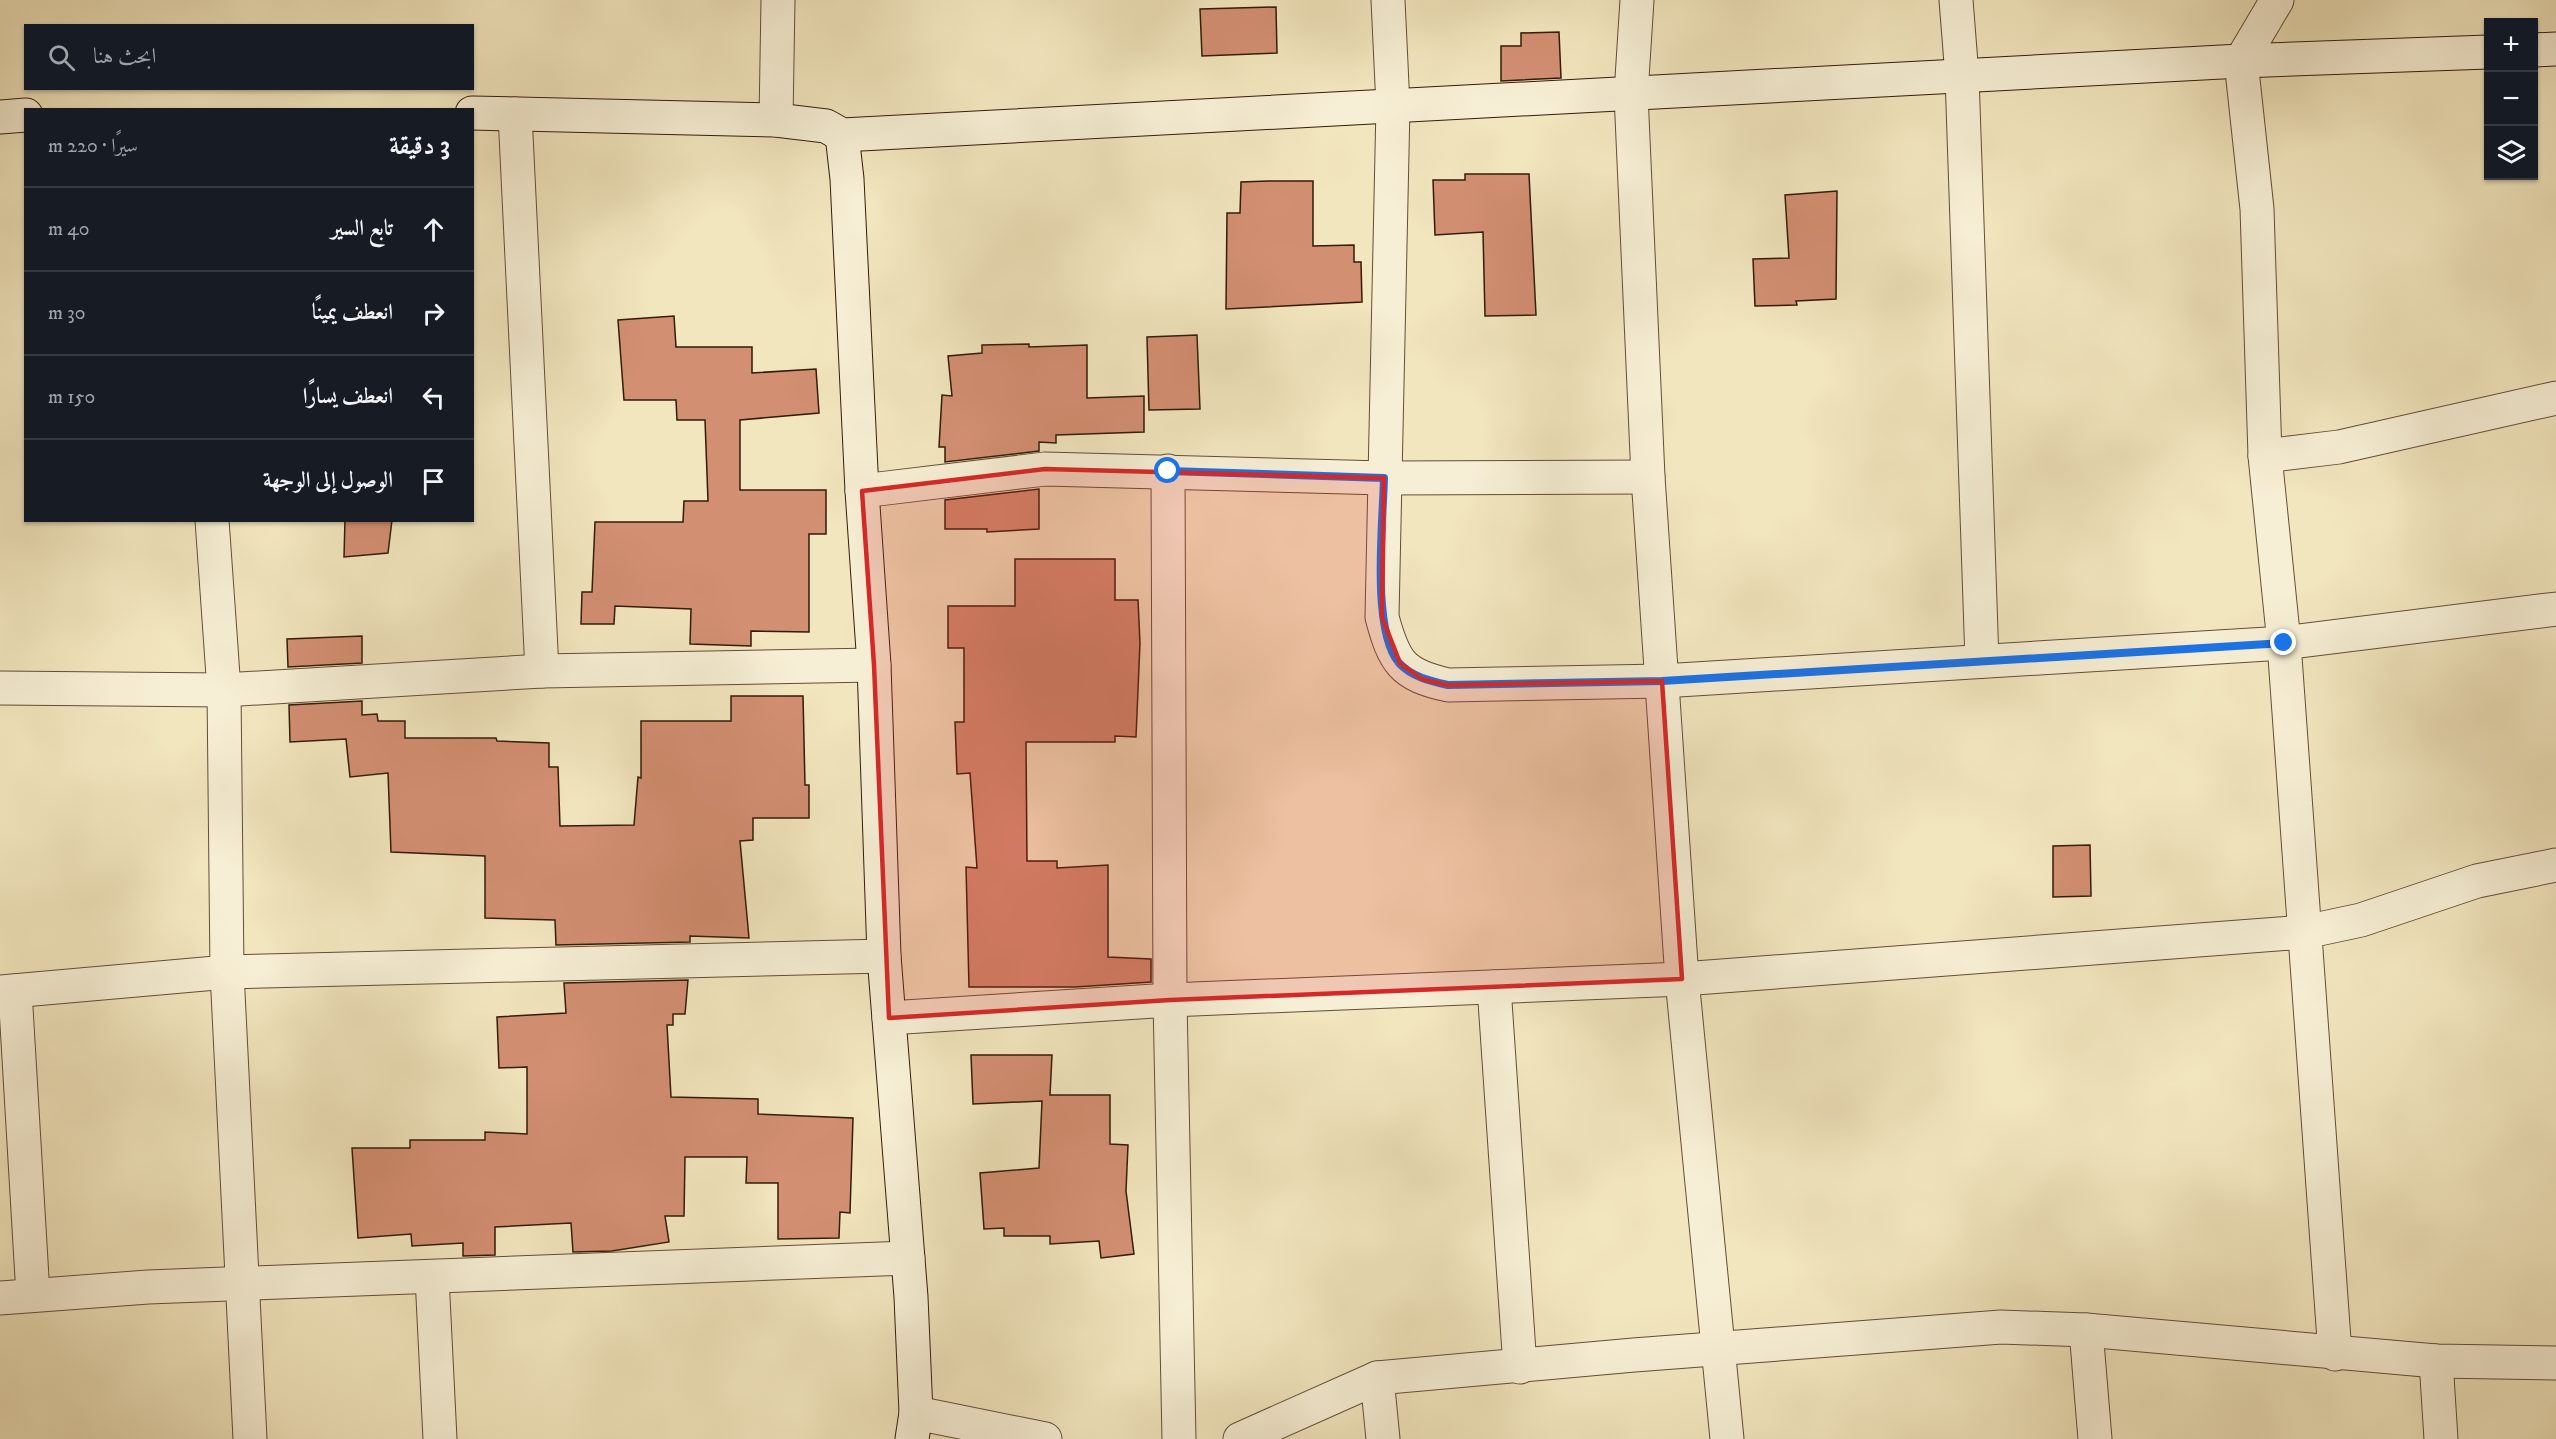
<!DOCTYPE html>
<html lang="ar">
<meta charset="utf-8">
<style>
body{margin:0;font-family:"IM FELL DW Pica",Amiri,serif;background:#242831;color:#f1f3f6;direction:rtl}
.controls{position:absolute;right:18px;top:18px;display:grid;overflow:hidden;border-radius:0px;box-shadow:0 2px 4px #0004}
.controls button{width:54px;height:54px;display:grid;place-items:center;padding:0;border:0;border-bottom:2px solid #363941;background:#171b24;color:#f1f3f6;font:30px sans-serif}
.stop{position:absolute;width:18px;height:18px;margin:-14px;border:4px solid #1a73e8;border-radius:50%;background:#fff}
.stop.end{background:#1a73e8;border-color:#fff;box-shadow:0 2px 6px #0008}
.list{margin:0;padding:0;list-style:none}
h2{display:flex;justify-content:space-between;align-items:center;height:78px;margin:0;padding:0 24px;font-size:26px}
h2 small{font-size:20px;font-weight:400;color:#9ea1a6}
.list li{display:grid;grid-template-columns:39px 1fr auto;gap:18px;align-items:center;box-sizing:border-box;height:84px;padding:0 24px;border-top:2px solid #363941}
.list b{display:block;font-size:22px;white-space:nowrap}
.list em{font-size:20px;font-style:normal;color:#9ea1a6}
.icon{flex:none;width:33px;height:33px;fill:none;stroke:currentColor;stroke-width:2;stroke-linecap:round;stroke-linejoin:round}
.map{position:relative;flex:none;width:2556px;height:1439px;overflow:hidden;direction:ltr}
.search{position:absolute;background:#171b24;box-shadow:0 2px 4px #0004;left:24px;top:24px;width:450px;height:66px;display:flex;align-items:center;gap:15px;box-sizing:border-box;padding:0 21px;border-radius:0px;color:#9ea1a6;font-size:22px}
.panel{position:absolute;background:#171b24;box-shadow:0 2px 4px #0004;left:24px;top:108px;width:450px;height:414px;border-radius:0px;direction:rtl}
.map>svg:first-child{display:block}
.building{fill:#d38f72;stroke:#321b09;stroke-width:1.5}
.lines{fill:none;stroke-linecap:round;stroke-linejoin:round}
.street-casing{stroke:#624e36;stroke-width:35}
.secondary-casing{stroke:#321b09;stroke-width:35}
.street{stroke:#f7efd5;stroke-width:33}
.secondary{stroke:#f7efd5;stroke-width:33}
.route{stroke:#1a73e8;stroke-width:8}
.marked{fill:#d62828;fill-opacity:0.2;stroke:#d62828;stroke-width:4.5;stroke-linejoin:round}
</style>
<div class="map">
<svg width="2556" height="1439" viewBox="0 0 2556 1439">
<rect width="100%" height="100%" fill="#f2e6be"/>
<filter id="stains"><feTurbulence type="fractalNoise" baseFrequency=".00333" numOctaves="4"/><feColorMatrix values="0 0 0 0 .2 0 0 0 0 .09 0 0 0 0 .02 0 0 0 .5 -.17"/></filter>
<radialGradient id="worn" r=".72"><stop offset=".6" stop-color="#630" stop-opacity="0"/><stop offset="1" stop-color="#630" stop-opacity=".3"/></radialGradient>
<g class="building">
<polygon points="1276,7 1277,53 1202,56 1200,9"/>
<polygon points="1559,32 1561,78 1501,81 1501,46 1521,46 1521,33"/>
<polygon points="1465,174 1529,174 1536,315 1485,316 1483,232 1435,235 1433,180 1465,180"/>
<polygon points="1268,181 1313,181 1313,246 1354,245 1354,262 1361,262 1362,302 1226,309 1227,213 1240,213 1241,182"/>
<polygon points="1837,191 1836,299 1796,301 1797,305 1755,306 1753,259 1789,258 1785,195"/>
<polygon points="674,316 676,347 752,347 752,373 816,369 819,413 740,420 740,490 826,490 826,534 809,534 809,632 751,631 751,646 690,644 691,609 615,606 614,624 581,624 582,592 592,592 595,522 683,522 684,501 708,501 705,420 677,420 676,400 624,400 618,320"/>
<polygon points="1197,335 1200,409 1149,410 1147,337"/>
<polygon points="1029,344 1029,347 1087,345 1087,398 1144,396 1144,432 1056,435 1056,443 1039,442 1039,451 945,462 945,447 939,447 942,395 952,396 948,356 982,353 982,345"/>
<polygon points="1039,489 1039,529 987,532 987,529 945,529 945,500"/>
<polygon points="345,520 392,520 388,553 344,557"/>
<polygon points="1015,559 1115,559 1115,600 1138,600 1140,643 1136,737 1115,736 1115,742 1026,742 1027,861 1057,861 1057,868 1108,865 1108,957 1151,959 1151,982 1075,987 969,987 966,867 977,868 970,773 957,774 955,722 964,722 964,648 948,648 948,606 1015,606"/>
<polygon points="362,636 362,663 288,667 287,639"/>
<polygon points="731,696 803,696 805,785 809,785 809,818 753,818 753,840 740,841 749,938 690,936 690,942 556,945 555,920 485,918 485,856 391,852 388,773 350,777 346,739 290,742 289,705 362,701 362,715 377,714 378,721 405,721 405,738 496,738 497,741 549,743 549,767 558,767 560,826 634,825 638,777 641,778 641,721 731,721"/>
<polygon points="2090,845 2091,896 2053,897 2053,846"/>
<polygon points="688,980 685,1014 673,1014 673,1025 667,1025 671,1097 758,1099 758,1114 853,1118 850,1213 840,1212 839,1238 778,1239 778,1183 746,1183 747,1157 685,1157 684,1216 665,1216 669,1242 612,1251 573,1252 571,1223 495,1227 495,1255 463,1256 463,1243 412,1246 411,1234 358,1238 352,1148 410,1148 410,1140 485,1140 485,1132 527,1134 527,1067 499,1068 497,1017 566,1013 564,983"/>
<polygon points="971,1055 1052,1055 1050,1095 1110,1095 1110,1144 1128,1145 1126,1191 1134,1254 1101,1258 1099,1241 1050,1244 1050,1236 1004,1236 1004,1228 984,1229 980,1173 1039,1168 1042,1101 973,1104"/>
</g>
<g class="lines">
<g class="street-casing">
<g id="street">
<path d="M1388,0L1393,106L1382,617C1394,662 1402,675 1448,685L1662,681L2284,643L2556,609"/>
<polyline points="1637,0 1631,94 1648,477 1682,979 1727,1439"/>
<polyline points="1956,0 1962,76 1982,661"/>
<polyline points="2277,0 2241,61 2257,209 2265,456 2284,643 2335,1354"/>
<polyline points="515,114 542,671"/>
<polyline points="776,120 778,0"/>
<polyline points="2265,456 2339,447 2556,398"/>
<polyline points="1168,471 1170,1000 1179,1439"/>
<polyline points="862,491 1045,469 1384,478 1648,477"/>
<polyline points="212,520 224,690 227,972 250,1439"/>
<polyline points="0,688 224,690 542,671 874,665"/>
<polyline points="1494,987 1520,1367"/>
<polyline points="15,991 33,1295"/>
<polyline points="0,992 227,972 884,956"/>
<polyline points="889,1018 1170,1000 1682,979 2305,932 2361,920 2477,881 2556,865"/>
<polyline points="432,1277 440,1439"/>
<polyline points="0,1298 148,1287 908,1258"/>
<polyline points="2086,1330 2095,1439"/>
<polyline points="2436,1361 2441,1439"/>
<polyline points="1377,1378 1383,1439"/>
<polyline points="916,1413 1045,1439"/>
<polyline points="1240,1439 1377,1378 1634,1355 2001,1327 2086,1330 2436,1361 2556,1363"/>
</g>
</g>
<g class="secondary-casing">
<g id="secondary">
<polyline points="2534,50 2556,49"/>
<polyline points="472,113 776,120 826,126 842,135 2241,61 2488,52"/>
<polyline points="0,117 26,115"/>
<polyline points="842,135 847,179 862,491 874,665 884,956 911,1297 916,1413 912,1439"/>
</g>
</g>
<use href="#street" class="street"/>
<use href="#secondary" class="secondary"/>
</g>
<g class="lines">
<path class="route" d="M1168,471L1384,478C1383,522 1371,630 1399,663C1412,677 1430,681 1448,685L1662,681L2284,643"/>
</g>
<path class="marked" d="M1045,469L1384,478L1382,617L1400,663L1422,679L1448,685L1662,681L1682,979L1170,1000L889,1018L874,665L862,491Z"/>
<rect width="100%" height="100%" filter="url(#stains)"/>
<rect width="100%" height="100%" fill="url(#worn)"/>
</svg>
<div class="controls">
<button>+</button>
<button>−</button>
<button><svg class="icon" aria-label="layers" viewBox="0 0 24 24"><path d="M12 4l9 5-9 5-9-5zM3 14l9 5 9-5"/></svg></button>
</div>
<div class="stop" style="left:1168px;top:471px"></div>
<div class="stop end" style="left:2284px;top:643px"></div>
<div class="search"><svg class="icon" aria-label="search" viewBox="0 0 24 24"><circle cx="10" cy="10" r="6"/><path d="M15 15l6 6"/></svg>ابحث هنا</div>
<section class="panel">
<h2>3 دقيقة<small>سيرًا · 220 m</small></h2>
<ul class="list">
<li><svg class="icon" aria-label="ahead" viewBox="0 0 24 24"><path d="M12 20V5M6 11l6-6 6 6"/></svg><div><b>تابع السير</b></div><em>40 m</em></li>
<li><svg class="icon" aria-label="right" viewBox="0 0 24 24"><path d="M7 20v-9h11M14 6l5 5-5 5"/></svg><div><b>انعطف يمينًا</b></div><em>30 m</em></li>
<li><svg class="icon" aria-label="left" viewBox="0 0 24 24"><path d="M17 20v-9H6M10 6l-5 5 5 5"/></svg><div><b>انعطف يسارًا</b></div><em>150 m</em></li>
<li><svg class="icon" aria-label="arrive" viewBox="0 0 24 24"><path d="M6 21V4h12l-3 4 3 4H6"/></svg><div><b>الوصول إلى الوجهة</b></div></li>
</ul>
</section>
</div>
